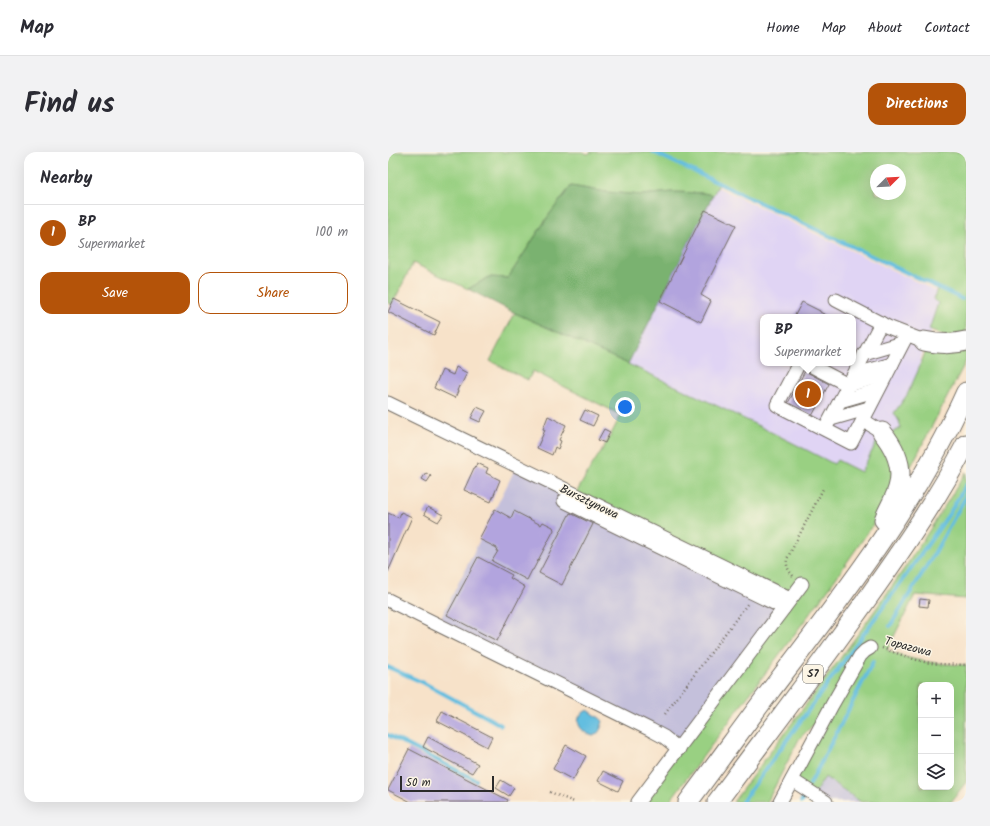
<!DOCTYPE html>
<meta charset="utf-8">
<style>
body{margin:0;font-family:Kalam,sans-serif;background:#f2f2f3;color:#2b2b33}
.controls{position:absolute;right:12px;bottom:12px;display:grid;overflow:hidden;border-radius:8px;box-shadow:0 4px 16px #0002}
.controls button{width:36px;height:36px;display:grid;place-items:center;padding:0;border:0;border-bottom:1px solid #e1e1e2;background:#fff;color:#2b2b33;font:20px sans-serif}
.compass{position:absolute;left:482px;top:12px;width:36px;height:36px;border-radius:50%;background:#fff;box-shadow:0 4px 16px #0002;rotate:66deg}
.scale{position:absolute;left:12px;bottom:10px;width:94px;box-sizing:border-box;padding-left:4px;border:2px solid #2b2b2b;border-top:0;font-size:11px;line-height:14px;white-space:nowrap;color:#2b2b2b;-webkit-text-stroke:3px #fcf5e5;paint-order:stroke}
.you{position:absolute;left:237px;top:255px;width:14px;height:14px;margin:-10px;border:3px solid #fff;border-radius:50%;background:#1a73e8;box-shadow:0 0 0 6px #1a73e833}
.badge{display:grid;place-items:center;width:26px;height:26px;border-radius:50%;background:#b45309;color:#fff;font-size:13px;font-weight:700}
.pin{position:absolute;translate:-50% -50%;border:2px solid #fff;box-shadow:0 1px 4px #0006}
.popup{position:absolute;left:372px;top:162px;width:96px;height:52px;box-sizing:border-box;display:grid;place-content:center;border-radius:8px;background:#fff;filter:drop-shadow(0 1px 3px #0005);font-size:13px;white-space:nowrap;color:#7c7c81}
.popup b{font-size:15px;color:#2b2b33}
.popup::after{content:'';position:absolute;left:50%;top:100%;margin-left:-8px;border:8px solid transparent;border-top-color:#fff}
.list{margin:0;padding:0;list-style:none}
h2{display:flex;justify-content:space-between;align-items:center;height:52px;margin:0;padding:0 16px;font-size:17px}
h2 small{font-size:13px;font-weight:400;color:#7c7c81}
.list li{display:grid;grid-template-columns:26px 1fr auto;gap:12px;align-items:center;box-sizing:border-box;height:56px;padding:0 16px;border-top:1px solid #e1e1e2}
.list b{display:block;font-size:15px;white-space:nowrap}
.list p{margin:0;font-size:13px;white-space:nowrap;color:#7c7c81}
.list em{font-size:13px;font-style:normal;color:#7c7c81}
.actions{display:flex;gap:8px;padding:12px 16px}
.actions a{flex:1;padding:9px 0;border:1px solid #b45309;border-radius:12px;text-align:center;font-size:14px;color:#b45309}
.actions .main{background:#b45309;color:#fff}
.icon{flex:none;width:22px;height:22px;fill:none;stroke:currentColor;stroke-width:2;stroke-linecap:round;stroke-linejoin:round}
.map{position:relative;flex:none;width:578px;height:650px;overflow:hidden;border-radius:12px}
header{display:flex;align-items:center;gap:24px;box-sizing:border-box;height:56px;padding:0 20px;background:#fff;border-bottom:1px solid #e1e1e2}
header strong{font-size:19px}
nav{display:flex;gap:22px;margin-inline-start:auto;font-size:14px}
.intro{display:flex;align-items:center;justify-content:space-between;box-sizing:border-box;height:96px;padding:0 24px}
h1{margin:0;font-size:28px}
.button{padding:10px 18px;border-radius:12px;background:#b45309;color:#fff;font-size:14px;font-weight:700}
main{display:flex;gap:24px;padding:0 24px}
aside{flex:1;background:#fff;border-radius:12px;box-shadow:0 4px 16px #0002}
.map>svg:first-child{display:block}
.built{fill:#e0d4f4;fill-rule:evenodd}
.industrial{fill:#c4c0db}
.green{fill:#99d082;stroke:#627e56;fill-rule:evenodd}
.forest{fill:#7ab270;stroke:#526e4e}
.water{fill:#63bee0;stroke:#477486}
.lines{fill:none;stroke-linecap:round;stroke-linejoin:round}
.stream{stroke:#63bee0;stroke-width:4}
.building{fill:#b2a4de}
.minor-casing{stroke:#726b62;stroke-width:15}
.highway-casing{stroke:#726b62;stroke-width:21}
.path{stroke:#726b62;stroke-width:2.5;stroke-dasharray:1 3;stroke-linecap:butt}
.minor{stroke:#fff;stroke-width:13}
.highway{stroke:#fff;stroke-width:19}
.labels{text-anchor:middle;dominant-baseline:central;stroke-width:3;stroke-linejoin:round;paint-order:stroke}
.shield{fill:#fcf5e5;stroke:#6a6863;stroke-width:1}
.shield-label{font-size:11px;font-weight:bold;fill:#2b2b2b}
.street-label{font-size:12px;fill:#2b2b2b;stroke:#fcf5e5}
</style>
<header>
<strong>Map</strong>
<nav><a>Home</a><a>Map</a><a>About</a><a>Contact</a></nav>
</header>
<div class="intro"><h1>Find us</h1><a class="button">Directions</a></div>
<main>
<aside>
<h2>Nearby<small></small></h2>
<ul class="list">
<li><span class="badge">1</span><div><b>BP</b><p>Supermarket</p></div><em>100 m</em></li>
</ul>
<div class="actions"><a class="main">Save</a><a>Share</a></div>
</aside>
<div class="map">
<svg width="578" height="650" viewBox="0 0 578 650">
<rect width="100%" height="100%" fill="#fcf5e5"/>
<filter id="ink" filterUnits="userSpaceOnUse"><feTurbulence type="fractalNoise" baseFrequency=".025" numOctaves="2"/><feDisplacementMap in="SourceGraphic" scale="8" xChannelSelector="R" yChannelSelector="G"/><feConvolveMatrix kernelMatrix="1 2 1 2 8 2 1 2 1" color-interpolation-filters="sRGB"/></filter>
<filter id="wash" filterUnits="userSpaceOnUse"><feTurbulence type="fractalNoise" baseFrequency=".012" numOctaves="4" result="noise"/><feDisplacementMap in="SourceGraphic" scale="16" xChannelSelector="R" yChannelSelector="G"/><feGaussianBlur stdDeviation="0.9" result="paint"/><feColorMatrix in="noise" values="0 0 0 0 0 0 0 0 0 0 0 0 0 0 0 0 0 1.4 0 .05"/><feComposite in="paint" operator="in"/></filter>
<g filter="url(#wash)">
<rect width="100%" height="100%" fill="#f7e2c9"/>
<path class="built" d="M329,35L548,139L547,147L550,151L548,174L538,187L529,221L519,243L506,261L511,269L513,276L498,284L494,280L473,320L450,308L447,313L396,286L240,212ZM375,165H465V211H375Z"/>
<g class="industrial">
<polygon points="128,315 402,447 291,597 49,472 53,466"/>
<polygon points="437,625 473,650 421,650"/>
</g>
<g class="green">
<path d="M0,0H194L200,2L203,0H578V180L559,185L541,178L550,151L546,147L549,136L331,32L325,43L315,41L284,40L254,43L218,40L183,34L161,63L120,126L101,125L80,137L25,111L4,153L0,151ZM488,18H512V42H488Z"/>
<path d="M127,161C235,209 342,258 446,312L449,308L473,320L494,280L498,284L513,276L511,269L506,261L519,243L529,221L538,198L569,200L578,199V209L520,320L510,337L441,436L281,650H250L402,447L187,343L203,315L219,290L233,263L145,219L140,228L102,209Z"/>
<path d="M578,320V447L527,443L499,498C524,510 551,512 578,513V630L563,650H473L437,625L426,642L404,628L443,555L411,587L379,650H345C399,577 455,505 507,430C532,394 555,357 578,320ZM533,533H563V635H533Z"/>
</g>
<polygon class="forest" points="183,34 218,40 254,43 284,40 315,41 325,43 240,212 127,161 80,137 101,125 120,126 161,63"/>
<path class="water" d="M200,558L213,567L215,569C213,576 212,581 205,584C191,580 183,565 200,558Z"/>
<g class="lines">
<g class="stream">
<polyline points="265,0 574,147"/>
<polyline points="502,474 546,402 578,344"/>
<polyline points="0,515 36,531 113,573"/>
<polyline points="0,583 88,628"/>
<polyline points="422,632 485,510"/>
<polyline points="354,650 516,426 561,362 578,333"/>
<polyline points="413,650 415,646"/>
</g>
</g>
<g id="blocks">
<g class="building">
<polygon points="317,58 348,73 313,143 323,149 313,170 272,149"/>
<polygon points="6,147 52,170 46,183 0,160"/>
<polygon points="414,150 432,159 432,160 441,165 406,165"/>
<polygon points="68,215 79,221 72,235 71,234 69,239 70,239 67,246 46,236 54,218 65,223"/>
<polygon points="417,219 441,232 424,264 400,251"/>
<polygon points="89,255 98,259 92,270 83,266"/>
<polygon points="197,258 210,264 205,274 192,268"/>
<polygon points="160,264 178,273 171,288 173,289 170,297 167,295 164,303 149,296 157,278 155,277"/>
<polygon points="216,277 222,280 217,291 210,288"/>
<polygon points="89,311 100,316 98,321 112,328 103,350 76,338 86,316 87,316"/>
<polygon points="38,321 43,324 39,330 34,327"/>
<polygon points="40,355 55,363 50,370 36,362"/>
<polygon points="107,357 123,366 126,359 153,373 155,370 165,375 166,378 145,418 144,418 139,428 104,409 110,399 108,399 109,396 91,387"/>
<polygon points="13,360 24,365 0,420 0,361 11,366"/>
<polygon points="182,361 205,372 174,433 151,421"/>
<polygon points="90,405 124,423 122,426 137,435 109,489 59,463"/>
<polygon points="532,447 541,448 540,455 531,454"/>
<polygon points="54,559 104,585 99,595 49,569"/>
<polygon points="40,585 90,612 84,621 35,595"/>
<polygon points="178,593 198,604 185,628 165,617"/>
<polygon points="21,597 120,648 119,650 23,650 0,638"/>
<polygon points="215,619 235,629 230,639 210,629"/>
<polygon points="113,628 126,636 121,644 108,636"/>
</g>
</g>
</g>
<g filter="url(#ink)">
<use href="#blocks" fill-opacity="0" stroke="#726b62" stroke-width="1"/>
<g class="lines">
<g class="minor-casing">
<g id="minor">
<polyline points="448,148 500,175 536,189"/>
<polyline points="476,202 514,191"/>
<polyline points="411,211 389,253 463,291 475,268 494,280"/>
<polyline points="418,211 460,233 498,223"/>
<polyline points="468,222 504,212"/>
<polyline points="452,249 490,238"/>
<polyline points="0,251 402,447"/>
<polyline points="443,267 481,256"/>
<polyline points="475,268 519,183"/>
<polyline points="437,277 493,171"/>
<polyline points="176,349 396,456"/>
<polyline points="0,448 263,578 276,585 291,597"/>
<polyline points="404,628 438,650"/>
<polyline points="250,650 414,432"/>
<polyline points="392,650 444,553 472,504 477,499 482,496"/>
</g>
</g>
<g class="highway-casing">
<g id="highway">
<path d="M536,189C551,192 563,193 578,189"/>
<path d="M494,280C507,296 516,316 510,336C507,347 500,357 496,368"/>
<path d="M300,650C328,613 355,575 383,538C455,444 529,349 578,240"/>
<path d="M329,650C381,580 434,511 484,440C518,392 551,344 578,292"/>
</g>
</g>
<g class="path">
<path d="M405,424C400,418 398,414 399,407L435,337"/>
<path d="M494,496C507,500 520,506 533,509C548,513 563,512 578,513"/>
<polyline points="277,562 360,451"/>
<polyline points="162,640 186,650"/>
</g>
<use href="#minor" class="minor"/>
<use href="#highway" class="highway"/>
</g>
</g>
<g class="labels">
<rect class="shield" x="415" y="513" width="20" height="18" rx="3"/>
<g class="shield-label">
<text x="425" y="522">S7</text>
</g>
<g class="street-label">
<text transform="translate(201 350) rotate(26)">Bursztynowa</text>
<text transform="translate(520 495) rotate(15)">Topazowa</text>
</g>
</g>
</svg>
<div class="controls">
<button>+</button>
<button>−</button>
<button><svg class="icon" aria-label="layers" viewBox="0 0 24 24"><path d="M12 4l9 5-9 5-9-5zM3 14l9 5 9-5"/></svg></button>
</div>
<svg class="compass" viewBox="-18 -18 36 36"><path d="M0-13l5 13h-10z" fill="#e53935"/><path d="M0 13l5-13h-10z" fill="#7c7c81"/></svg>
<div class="scale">50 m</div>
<div class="you"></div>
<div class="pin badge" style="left:420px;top:242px">1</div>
<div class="popup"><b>BP</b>Supermarket</div>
</div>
</main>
